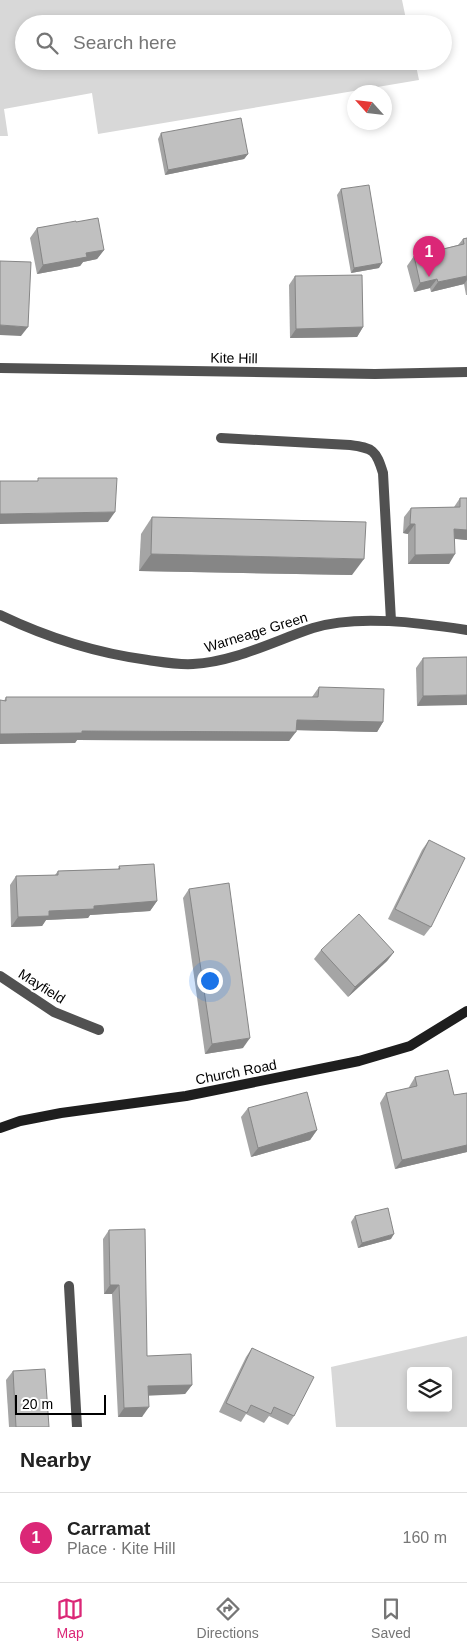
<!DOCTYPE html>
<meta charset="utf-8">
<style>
body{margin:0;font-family:Arial,sans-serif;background:#f6f6f6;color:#222}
.controls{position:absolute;right:15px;bottom:15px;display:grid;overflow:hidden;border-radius:5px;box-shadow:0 2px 8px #0003}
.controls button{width:45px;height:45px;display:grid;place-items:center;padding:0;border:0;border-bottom:1px solid #e0e0e0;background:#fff;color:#222;font:25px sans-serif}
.compass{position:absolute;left:347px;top:85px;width:45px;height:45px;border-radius:50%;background:#fff;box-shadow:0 2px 8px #0003;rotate:297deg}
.scale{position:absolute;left:15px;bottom:12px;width:91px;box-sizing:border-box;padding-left:5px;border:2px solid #000;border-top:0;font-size:14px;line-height:18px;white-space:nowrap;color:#000;-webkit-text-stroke:4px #fff;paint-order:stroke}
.you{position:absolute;left:209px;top:980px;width:18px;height:18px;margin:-12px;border:4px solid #fff;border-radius:50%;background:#1a73e8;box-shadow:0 0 0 8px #1a73e833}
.badge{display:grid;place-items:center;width:32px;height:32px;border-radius:50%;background:#db2777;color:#fff;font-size:16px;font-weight:700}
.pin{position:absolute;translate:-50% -41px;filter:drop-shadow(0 1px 2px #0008)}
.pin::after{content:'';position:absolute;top:26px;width:18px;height:15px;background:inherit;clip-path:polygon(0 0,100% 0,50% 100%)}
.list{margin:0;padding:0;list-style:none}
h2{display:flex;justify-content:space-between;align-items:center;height:65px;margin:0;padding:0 20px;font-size:21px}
h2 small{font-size:16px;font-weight:400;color:#767676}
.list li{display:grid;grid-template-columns:32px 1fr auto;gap:15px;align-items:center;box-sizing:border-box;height:90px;padding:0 20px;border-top:1px solid #e0e0e0}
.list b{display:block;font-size:19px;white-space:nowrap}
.list p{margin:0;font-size:16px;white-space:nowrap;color:#767676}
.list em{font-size:16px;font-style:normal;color:#767676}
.icon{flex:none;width:28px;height:28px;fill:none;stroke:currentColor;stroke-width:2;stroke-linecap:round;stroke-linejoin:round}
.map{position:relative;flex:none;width:467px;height:1427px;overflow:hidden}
.search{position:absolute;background:#fff;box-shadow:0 2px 8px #0003;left:15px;right:15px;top:15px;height:55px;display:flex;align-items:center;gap:12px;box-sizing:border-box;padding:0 18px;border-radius:28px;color:#767676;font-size:19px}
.sheet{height:155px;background:#fff}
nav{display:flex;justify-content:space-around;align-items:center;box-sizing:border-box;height:70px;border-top:1px solid #e0e0e0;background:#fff;font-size:14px;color:#767676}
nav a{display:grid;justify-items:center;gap:2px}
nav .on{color:#db2777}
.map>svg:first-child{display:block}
.green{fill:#d8d8d8;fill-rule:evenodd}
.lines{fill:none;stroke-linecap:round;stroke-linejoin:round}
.lane{stroke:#515151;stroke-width:10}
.street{stroke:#515151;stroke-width:10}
.secondary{stroke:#1e1e1e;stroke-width:10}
.wall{fill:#a5a5a5}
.shaded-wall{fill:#868686}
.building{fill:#c0c0c0;stroke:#868686}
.labels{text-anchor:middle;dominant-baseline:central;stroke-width:4.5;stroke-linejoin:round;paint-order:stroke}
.street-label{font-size:14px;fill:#000;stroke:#fff}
</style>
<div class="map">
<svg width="467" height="1427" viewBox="0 0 467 1427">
<rect width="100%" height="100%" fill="#fff"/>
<g class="green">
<polygon points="0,0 402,0 407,24 24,24 24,61 415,61 419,80 98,134 92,93 4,109 8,136 0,136"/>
<path d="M467,1336V1427H336L331,1367ZM411,1371H448V1408H411Z"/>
</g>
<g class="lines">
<g class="lane">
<path d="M221,438L350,445C373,448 376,450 383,473L391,621"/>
<polyline points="69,1286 77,1427"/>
</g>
<g class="street">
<polyline points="0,368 375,374 467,372"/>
<path d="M0,615C48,638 95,653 148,660C162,662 178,665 193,664C234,662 274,641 313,628C357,614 421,623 467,630"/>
<polyline points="0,976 54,1012 99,1030"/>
</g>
<polyline class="secondary" points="0,1128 20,1121 61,1113 186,1096 359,1061 410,1046 467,1011"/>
</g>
<g class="wall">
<polygon points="161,133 248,154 244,159 165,175 158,139"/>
<polygon points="341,189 379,268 351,273 337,195"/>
<polygon points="76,222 104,250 97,259 83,262 80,266 37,274 30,238 37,228"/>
<polygon points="467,238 467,295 466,295 464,284 431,292 430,288 414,292 407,266 414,256 458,245 463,239"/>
<polygon points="295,276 363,327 357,337 290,338 289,285"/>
<polygon points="460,498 467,498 467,540 455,539 449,564 408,564 408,534 403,533 404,517 411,508 454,507"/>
<polygon points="152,517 352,575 139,571 141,534"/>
<polygon points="467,657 417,706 416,668 423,658"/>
<polygon points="319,687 383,722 377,732 296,730 289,741 77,740 75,743 4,701 6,697 312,697"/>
<polygon points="429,840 431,927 424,936 388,919 422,850"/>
<polygon points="119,866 157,901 150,911 90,915 88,918 46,920 42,926 11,927 10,885 16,876 55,875 58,871 118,869"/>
<polygon points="189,889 243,1048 205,1054 183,898"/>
<polygon points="321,950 394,952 387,961 348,997 314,959"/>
<polygon points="415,1077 454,1095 467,1093 467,1152 395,1169 380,1103 386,1093 409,1088 409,1087"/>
<polygon points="248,1108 317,1130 310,1140 251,1157 241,1117"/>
<polygon points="355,1216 391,1239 358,1248 351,1222"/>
<polygon points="109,1230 147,1356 192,1385 185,1394 149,1395 142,1417 118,1417 112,1294 104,1294 103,1239"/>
<polygon points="252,1348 294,1416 288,1425 269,1416 264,1423 246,1414 241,1422 219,1412 246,1357"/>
<polygon points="13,1371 49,1427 9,1427 6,1380"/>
</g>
<g class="shaded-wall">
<polygon points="248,154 244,159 165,175 168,170"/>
<polygon points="104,250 97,259 83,262 80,266 37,274 43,265 86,253"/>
<polygon points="382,263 379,268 351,273 354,268"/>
<polygon points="467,276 467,280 464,284 431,292 438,282"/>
<polygon points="437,279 430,288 414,292 420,283"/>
<polygon points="0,325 28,327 21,336 0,335"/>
<polygon points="363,327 357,337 290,338 296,329"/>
<polygon points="115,512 108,522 0,524 0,514"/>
<polygon points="410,524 415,524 408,534 403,533"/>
<polygon points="454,529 467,530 467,540 448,538"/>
<polygon points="151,554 364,559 352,575 139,571"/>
<polygon points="455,554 449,564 408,564 415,555"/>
<polygon points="467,695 467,705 417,706 423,696"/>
<polygon points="297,720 383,722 377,732 290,730"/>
<polygon points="82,731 296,732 289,741 77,740 75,743 0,744 0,734"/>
<polygon points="157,901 150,911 90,915 88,918 46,920 42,926 11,927 18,917 49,911 94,906"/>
<polygon points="394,952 387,961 348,997 355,987"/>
<polygon points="250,1038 243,1048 205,1054 212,1044"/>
<polygon points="317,1130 310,1140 251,1157 258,1148"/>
<polygon points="467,1145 467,1152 395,1169 402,1160"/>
<polygon points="394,1234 391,1239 358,1248 362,1243"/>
<polygon points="110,1285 119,1285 112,1294 104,1294"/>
<polygon points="192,1385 185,1394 142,1396 148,1386"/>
<polygon points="149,1407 142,1417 118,1417 124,1408"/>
</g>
<g class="building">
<polygon points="241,118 248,154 168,170 161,133"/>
<polygon points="369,185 382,263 354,268 341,189"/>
<polygon points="98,218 104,250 86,253 87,257 43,265 37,228 76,221 76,222"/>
<polygon points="467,238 467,276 438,282 437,279 420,283 414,256 464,244 463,239"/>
<polygon points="0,261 31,262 28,327 0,325"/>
<polygon points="362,275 363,327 296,329 295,276"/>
<polygon points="38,478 117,478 115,512 0,514 0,481 38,481"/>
<polygon points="460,498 467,498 467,530 454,529 455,554 415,555 415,524 410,524 411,508 460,507"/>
<polygon points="152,517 366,522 364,559 151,554"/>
<polygon points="467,657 467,695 423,696 423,658"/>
<polygon points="319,687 384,689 383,722 297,720 296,732 82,731 82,733 0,734 0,700 6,701 6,697 318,697"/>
<polygon points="429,840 465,858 431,927 395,909"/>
<polygon points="154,864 157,901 94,906 94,909 49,911 49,916 18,917 16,876 58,875 58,871 120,869 119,866"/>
<polygon points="229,883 250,1038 212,1044 189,889"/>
<polygon points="359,914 394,952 355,987 321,950"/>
<polygon points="448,1070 454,1095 467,1093 467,1145 402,1160 386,1093 417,1086 415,1077"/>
<polygon points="307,1092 317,1130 258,1148 248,1108"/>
<polygon points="388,1208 394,1234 362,1243 355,1216"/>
<polygon points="145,1229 147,1356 191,1354 192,1385 148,1386 149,1407 124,1408 119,1285 110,1285 109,1230"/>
<polygon points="252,1348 314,1377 294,1416 274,1407 271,1414 251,1405 247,1413 226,1403"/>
<polygon points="45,1369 49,1427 16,1427 13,1371"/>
</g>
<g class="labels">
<g class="street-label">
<text transform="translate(234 358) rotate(1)">Kite Hill</text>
<text transform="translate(256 632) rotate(-17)">Warneage Green</text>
<text transform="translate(42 986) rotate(32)">Mayfield</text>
<text transform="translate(236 1072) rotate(-11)">Church Road</text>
</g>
</g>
</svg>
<div class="controls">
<button><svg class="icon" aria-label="layers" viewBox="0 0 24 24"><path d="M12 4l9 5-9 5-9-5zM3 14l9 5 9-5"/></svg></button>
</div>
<svg class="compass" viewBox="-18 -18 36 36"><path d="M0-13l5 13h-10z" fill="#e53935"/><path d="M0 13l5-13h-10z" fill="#767676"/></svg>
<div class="scale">20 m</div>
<div class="you"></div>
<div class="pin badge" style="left:429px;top:277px">1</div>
<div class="search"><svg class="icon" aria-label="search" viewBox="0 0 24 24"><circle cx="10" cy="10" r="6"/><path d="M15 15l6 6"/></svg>Search here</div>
</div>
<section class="sheet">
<h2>Nearby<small></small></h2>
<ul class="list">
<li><span class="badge">1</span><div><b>Carramat</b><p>Place · Kite Hill</p></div><em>160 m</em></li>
</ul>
</section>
<nav>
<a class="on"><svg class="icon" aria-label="map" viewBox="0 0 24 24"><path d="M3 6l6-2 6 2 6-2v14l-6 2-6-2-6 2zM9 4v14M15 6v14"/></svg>Map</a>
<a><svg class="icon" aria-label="directions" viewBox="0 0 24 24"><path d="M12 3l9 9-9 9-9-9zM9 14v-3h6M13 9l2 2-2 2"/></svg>Directions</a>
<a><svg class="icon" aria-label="saved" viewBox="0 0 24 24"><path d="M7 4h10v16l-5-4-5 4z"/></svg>Saved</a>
</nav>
